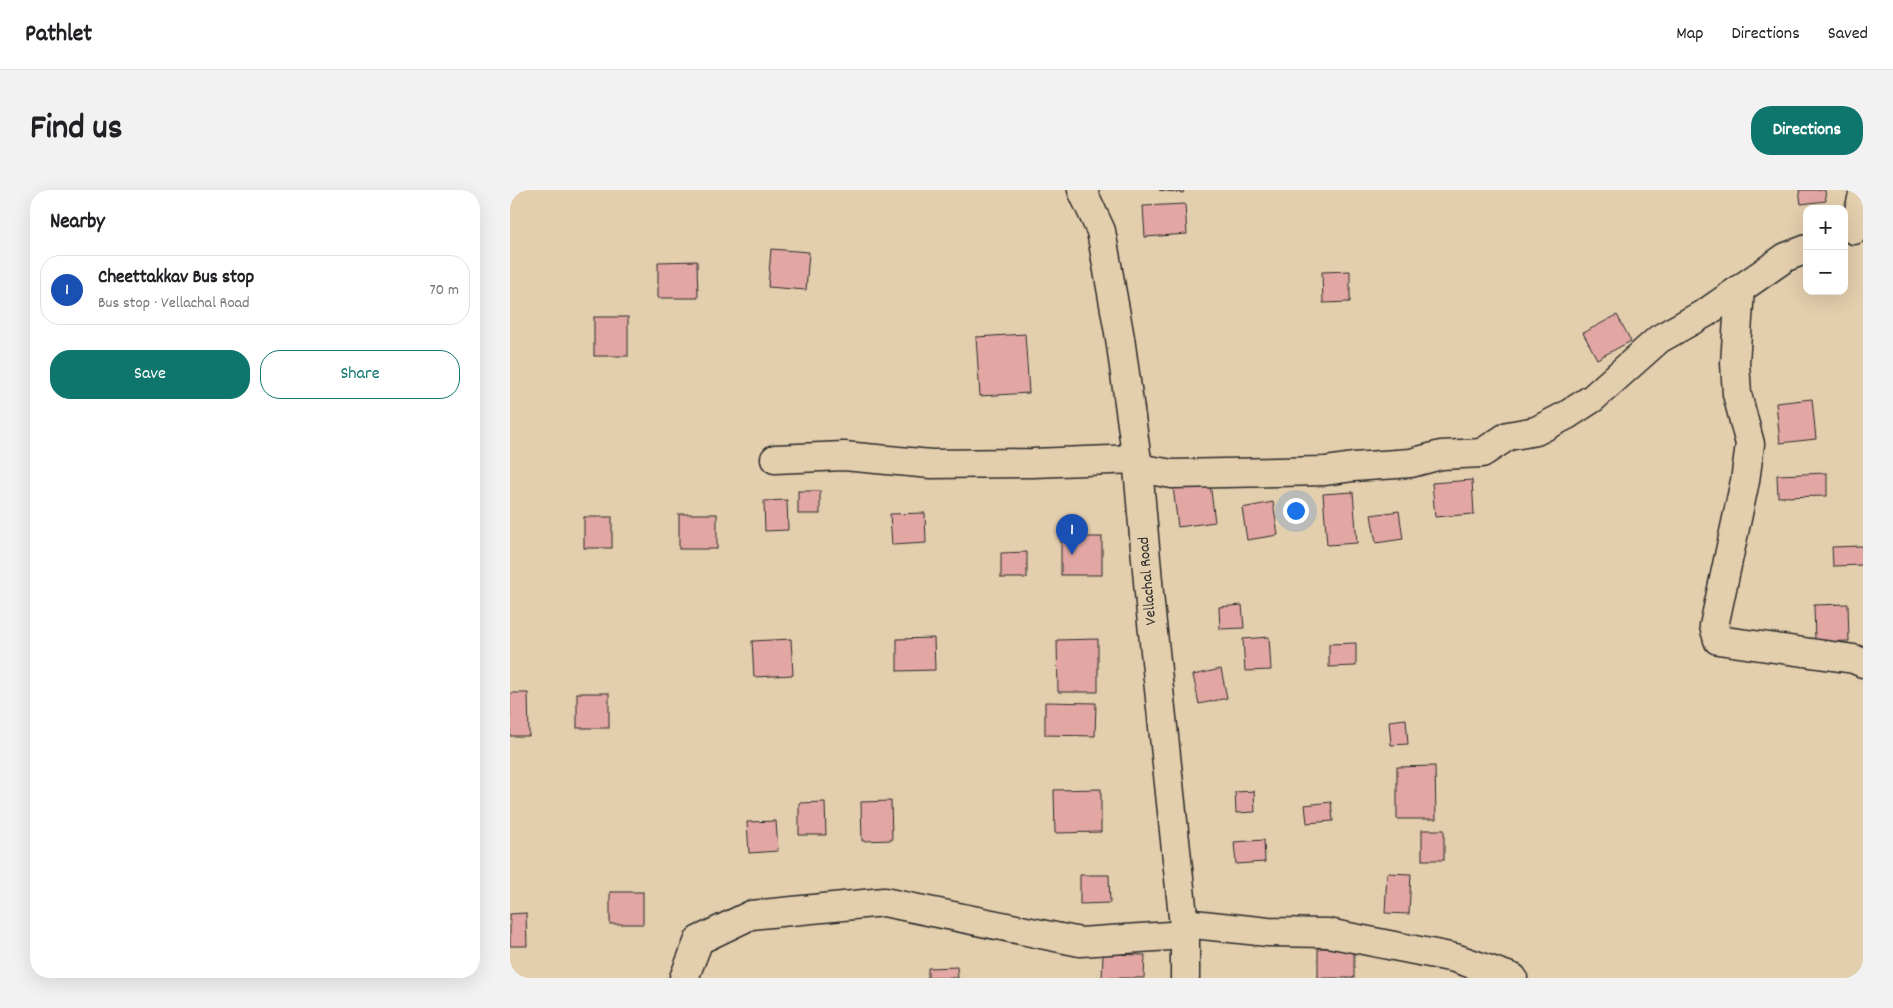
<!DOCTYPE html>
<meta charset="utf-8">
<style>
body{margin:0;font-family:Dekko,sans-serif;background:#f2f2f2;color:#202124}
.controls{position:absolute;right:15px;top:15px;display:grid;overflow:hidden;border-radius:10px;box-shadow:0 5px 20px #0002}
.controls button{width:45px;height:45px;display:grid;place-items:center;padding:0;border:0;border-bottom:1px solid #e0e0e0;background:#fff;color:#202124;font:25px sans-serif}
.you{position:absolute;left:785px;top:320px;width:18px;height:18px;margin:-12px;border:4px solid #fff;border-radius:50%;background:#1a73e8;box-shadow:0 0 0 8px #1a73e833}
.badge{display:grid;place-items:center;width:32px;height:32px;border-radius:50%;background:#0f766e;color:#fff;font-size:16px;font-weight:700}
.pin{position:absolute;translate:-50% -41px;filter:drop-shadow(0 1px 2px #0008)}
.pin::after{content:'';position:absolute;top:26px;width:18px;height:15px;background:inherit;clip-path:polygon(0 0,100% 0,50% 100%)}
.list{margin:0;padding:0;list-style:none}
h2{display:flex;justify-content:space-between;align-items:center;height:65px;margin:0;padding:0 20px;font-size:21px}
h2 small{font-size:16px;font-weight:400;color:#757577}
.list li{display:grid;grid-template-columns:32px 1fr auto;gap:15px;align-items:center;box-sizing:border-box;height:70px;margin:0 10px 10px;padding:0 10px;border:1px solid #e0e0e0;border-radius:20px}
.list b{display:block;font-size:19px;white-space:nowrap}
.list p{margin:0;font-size:16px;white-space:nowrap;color:#757577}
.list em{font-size:16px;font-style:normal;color:#757577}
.actions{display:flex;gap:10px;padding:15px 20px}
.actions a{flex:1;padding:11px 0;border:1px solid #0f766e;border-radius:20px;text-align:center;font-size:18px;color:#0f766e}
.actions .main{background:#0f766e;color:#fff}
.map{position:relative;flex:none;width:1353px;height:788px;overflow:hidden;border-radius:20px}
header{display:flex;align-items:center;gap:30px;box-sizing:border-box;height:70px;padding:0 25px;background:#fff;border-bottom:1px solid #e0e0e0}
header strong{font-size:24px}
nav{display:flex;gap:28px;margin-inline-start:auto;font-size:18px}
.intro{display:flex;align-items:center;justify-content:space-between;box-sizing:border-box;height:120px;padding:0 30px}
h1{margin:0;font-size:35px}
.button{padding:12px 22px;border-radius:20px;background:#0f766e;color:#fff;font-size:18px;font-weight:700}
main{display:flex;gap:30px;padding:0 30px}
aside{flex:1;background:#fff;border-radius:20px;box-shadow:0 5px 20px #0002}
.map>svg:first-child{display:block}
.building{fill:#e2a7a3;stroke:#2b2b2b}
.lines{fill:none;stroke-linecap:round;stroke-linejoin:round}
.minor-casing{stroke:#2b2b2b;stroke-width:31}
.minor{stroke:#e3cead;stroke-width:28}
.labels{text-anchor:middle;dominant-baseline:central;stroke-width:4;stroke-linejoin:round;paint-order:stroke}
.street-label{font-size:16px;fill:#2b2b2b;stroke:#e3cead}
</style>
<header>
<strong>Pathlet</strong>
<nav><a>Map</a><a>Directions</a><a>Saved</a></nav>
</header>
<div class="intro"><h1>Find us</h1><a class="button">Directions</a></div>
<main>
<aside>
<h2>Nearby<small></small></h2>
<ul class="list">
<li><span class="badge" style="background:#1a4fb4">1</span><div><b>Cheettakkav Bus stop</b><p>Bus stop · Vellachal Road</p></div><em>70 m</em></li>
</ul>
<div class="actions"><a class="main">Save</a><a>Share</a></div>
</aside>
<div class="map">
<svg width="1353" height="788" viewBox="0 0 1353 788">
<rect width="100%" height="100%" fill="#e3cead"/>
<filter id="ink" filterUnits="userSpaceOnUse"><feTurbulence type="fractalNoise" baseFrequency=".02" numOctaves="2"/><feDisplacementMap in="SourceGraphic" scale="10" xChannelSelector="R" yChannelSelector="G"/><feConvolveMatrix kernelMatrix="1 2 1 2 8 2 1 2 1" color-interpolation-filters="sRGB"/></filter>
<g filter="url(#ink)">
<g class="building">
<polygon points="649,0 674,0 673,3"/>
<polygon points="1289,0 1315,0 1316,11 1291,14"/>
<polygon points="675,14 677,44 635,47 633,16"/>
<polygon points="261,59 299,62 296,100 258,97"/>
<polygon points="187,71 188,108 148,108 148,72"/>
<polygon points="840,81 840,112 813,113 812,82"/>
<polygon points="1107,125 1121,151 1087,169 1073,143"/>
<rect x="84" y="127" width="34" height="39"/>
<polygon points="515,144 519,203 470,206 466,147"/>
<polygon points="1302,209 1306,249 1270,253 1266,213"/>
<polygon points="1317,283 1317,306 1268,307 1267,285"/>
<polygon points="962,290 964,324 925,327 922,293"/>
<polygon points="700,293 705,332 668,337 663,297"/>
<rect x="288" y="301" width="22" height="23"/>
<polygon points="843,302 847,353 817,355 813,304"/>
<polygon points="277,310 278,340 255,341 254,311"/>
<polygon points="763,312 768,345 737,350 732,318"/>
<polygon points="889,321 893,349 866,353 861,325"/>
<polygon points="415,323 416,353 382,355 380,324"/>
<rect x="169" y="324" width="38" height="35"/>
<rect x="74" y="327" width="28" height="31"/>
<rect x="551" y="347" width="41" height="38"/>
<polygon points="1352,356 1353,375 1323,376 1322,357"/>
<polygon points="517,362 517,388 491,388 491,363"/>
<polygon points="1338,414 1339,451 1305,452 1304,415"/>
<polygon points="732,415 734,438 710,439 709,417"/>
<polygon points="759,447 761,480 735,481 733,449"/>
<polygon points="424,448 425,480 387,481 387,449"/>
<polygon points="281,449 283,485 244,487 242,451"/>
<polygon points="588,449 588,502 548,502 547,450"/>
<polygon points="846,453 846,476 819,477 819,454"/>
<polygon points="711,479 717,508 689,514 683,485"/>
<polygon points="0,503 18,503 19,546 0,546"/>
<rect x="67" y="503" width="32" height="35"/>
<polygon points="535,512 586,513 585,546 535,545"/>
<polygon points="896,529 898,554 881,555 879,531"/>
<polygon points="925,576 926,629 887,629 887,577"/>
<polygon points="591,599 591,642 545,643 544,600"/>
<polygon points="744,601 745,622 726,623 725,602"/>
<polygon points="381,611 382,650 352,651 351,612"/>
<polygon points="315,612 316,645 289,645 289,613"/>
<polygon points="821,612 823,631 797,633 795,615"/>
<polygon points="266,631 268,661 239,663 237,632"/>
<rect x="912" y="640" width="22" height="30"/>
<polygon points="754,650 755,672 726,674 724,652"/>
<polygon points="877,683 901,684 899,724 875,723"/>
<polygon points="570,685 599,685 600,713 570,714"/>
<rect x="100" y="702" width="33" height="32"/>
<polygon points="16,723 17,756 0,756 0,724"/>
<rect x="808" y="758" width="36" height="30"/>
<polygon points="593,764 635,765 634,788 592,788"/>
<polygon points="447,777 448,788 418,788 418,778"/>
</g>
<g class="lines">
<g class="minor-casing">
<g id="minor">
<polyline points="572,0 591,41 610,148 628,278 640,414 675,745 675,788"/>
<polyline points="1344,40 1353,5"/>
<polyline points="1230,99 1225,173 1227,204 1240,254 1235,291 1204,436 1208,450 1344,469 1353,473"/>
<polyline points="265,269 334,266 421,274 523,273 627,269"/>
<polyline points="628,278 662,284 815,281 843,277 901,273 931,265 972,263 998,246 1026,241 1057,225 1083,208 1149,149 1197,122 1276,67 1297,59"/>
<polyline points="674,733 758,742 818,743 945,768 1003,788"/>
<polyline points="174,788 189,750 241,725 374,712 570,752 675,745"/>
</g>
</g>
<use href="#minor" class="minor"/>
</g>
</g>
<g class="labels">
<g class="street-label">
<text transform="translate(638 391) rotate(-95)">Vellachal Road</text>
</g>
</g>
</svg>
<div class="controls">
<button>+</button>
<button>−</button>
</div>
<div class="you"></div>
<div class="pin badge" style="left:562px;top:365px;background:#1a4fb4">1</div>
</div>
</main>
